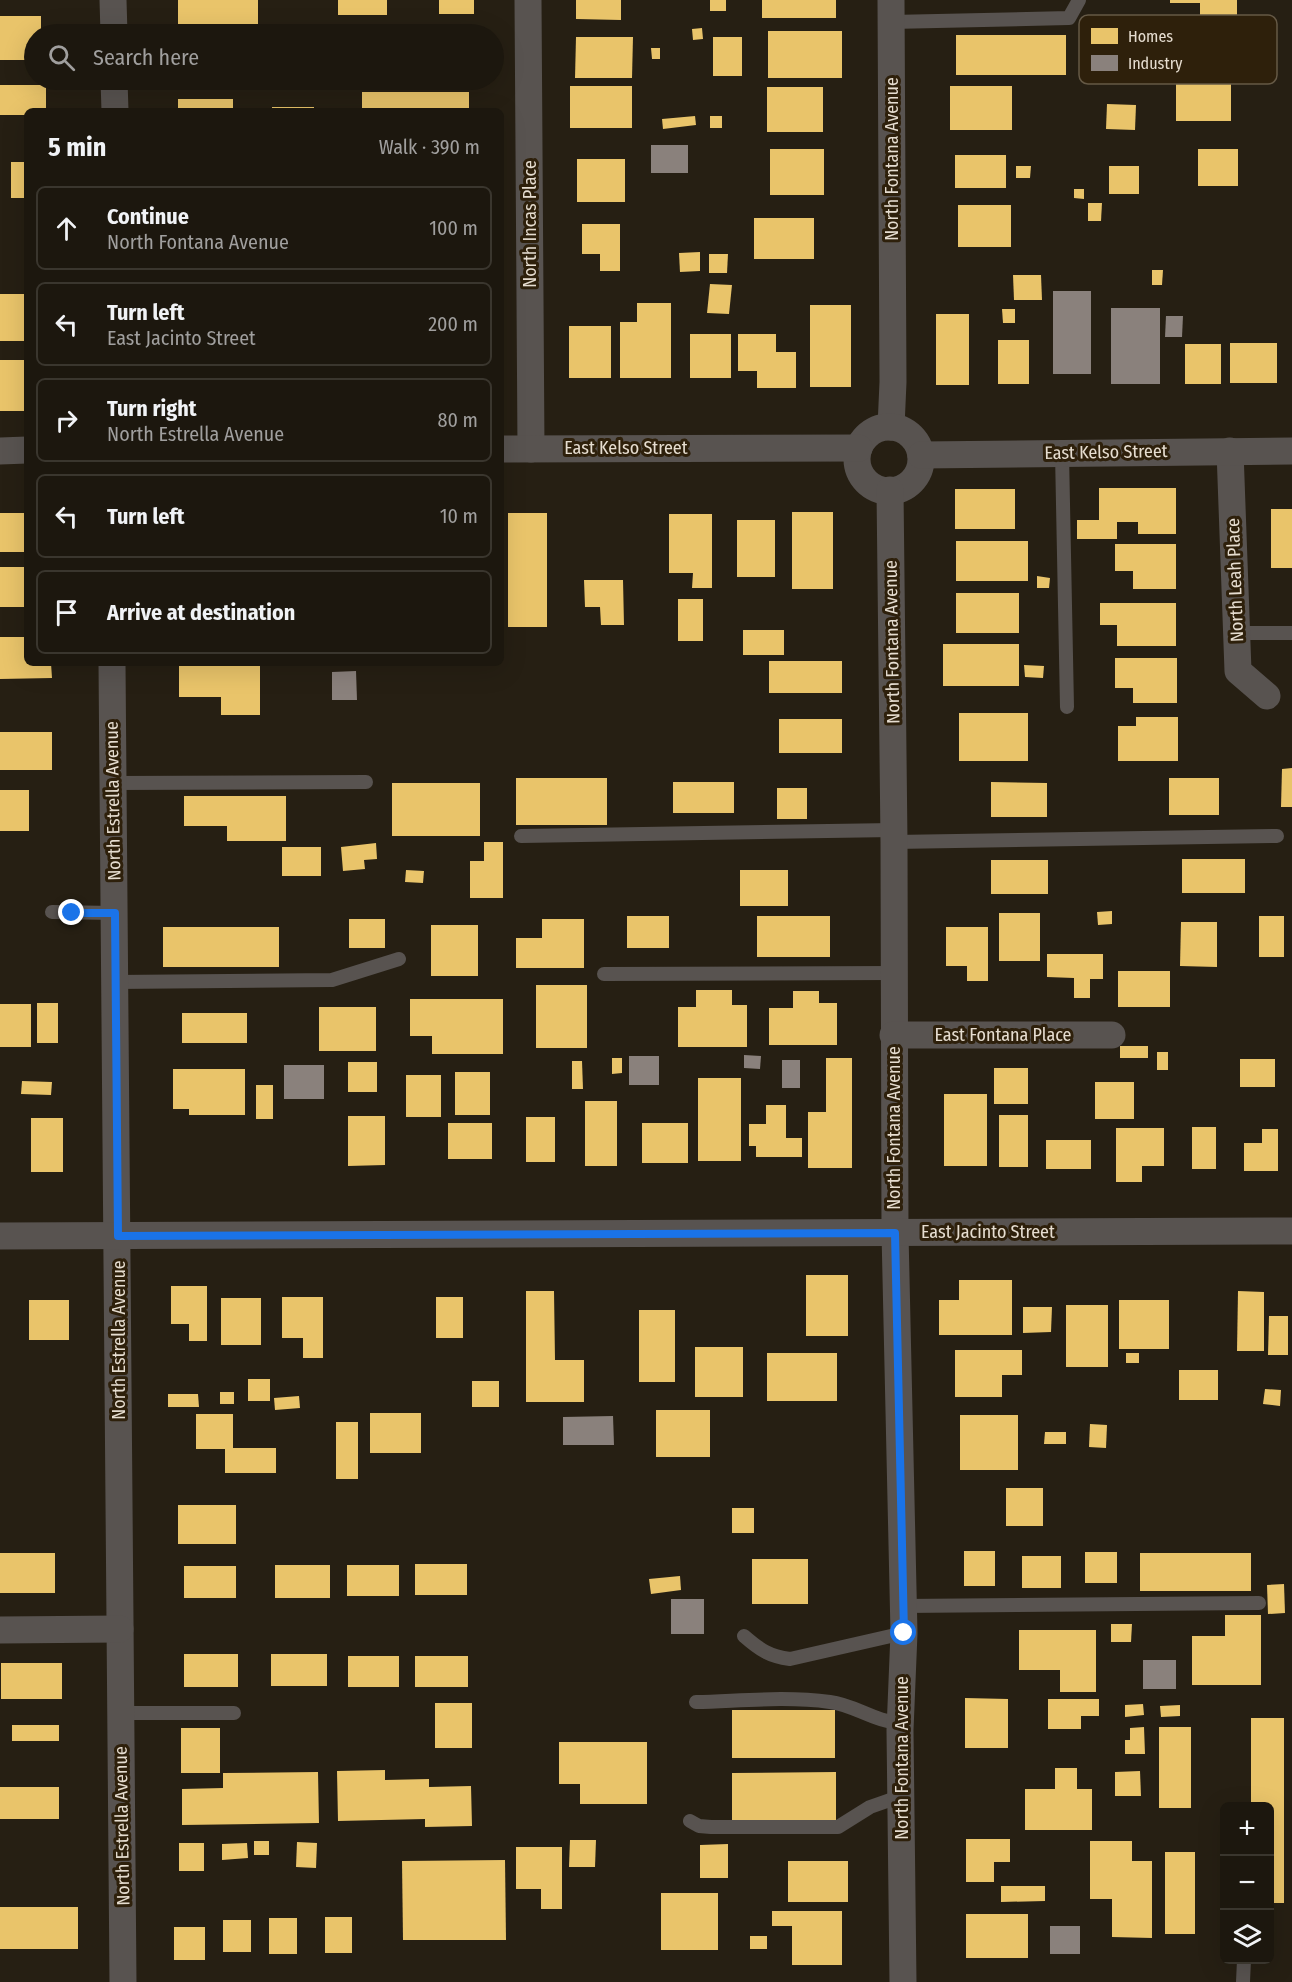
<!DOCTYPE html>
<meta charset="utf-8">
<style>
body{margin:0;font-family:"Fira Sans Condensed",sans-serif;background:#29241c;color:#f1f3f6}
.controls{position:absolute;right:18px;bottom:18px;display:grid;overflow:hidden;border-radius:9px;box-shadow:0 6px 24px #0002}
.controls button{width:54px;height:54px;display:grid;place-items:center;padding:0;border:0;border-bottom:2px solid #3a362e;background:#1c170e;color:#f1f3f6;font:30px sans-serif}
.stop{position:absolute;width:18px;height:18px;margin:-14px;border:4px solid #1a73e8;border-radius:50%;background:#fff}
.stop.end{background:#1a73e8;border-color:#fff;box-shadow:0 2px 6px #0008}
.list{margin:0;padding:0;list-style:none}
h2{display:flex;justify-content:space-between;align-items:center;height:78px;margin:0;padding:0 24px;font-size:26px}
h2 small{font-size:20px;font-weight:400;color:#a09f9e}
.list li{display:grid;grid-template-columns:39px 1fr auto;gap:18px;align-items:center;box-sizing:border-box;height:84px;margin:0 12px 12px;padding:0 12px;border:2px solid #3a362e;border-radius:9px}
.list b{display:block;font-size:22px;white-space:nowrap}
.list p{margin:0;font-size:20px;white-space:nowrap;color:#a09f9e}
.list em{font-size:20px;font-style:normal;color:#a09f9e}
.icon{flex:none;width:33px;height:33px;fill:none;stroke:currentColor;stroke-width:2;stroke-linecap:round;stroke-linejoin:round}
.map{position:relative;flex:none;width:1292px;height:1982px;overflow:hidden}
.search{position:absolute;background:#1c170e;box-shadow:0 6px 24px #0002;left:24px;top:24px;width:480px;height:66px;display:flex;align-items:center;gap:15px;box-sizing:border-box;padding:0 21px;border-radius:33px;color:#a09f9e;font-size:22px}
.panel{position:absolute;background:#1c170e;box-shadow:0 6px 24px #0002;left:24px;top:108px;width:480px;height:558px;border-radius:9px}
.map>svg:first-child{display:block}
.homes{fill:#e9c46a}
.industry{fill:#8a817c}
.lines{fill:none;stroke-linecap:round;stroke-linejoin:round}
.lane{stroke:#585350;stroke-width:14}
.street{stroke:#585350;stroke-width:27}
.route{stroke:#1a73e8;stroke-width:8}
.labels{text-anchor:middle;dominant-baseline:central;stroke-width:6;stroke-linejoin:round;paint-order:stroke}
.street-label{font-size:18px;fill:#e6ddd0;stroke:#2e200b}
.key{fill:#2e200b;stroke:#655946;stroke-width:1.5}
.key-label{font-size:16px;fill:#e6ddd0}
</style>
<div class="map">
<svg width="1292" height="1982" viewBox="0 0 1292 1982">
<rect width="100%" height="100%" fill="#261f13"/>
<g class="homes">
<rect x="178" y="0" width="80" height="26"/>
<rect x="338" y="0" width="49" height="15"/>
<rect x="439" y="0" width="35" height="14"/>
<polygon points="576,0 621,0 621,20 576,19"/>
<rect x="710" y="0" width="16" height="11"/>
<rect x="762" y="0" width="74" height="18"/>
<polygon points="1170,0 1237,0 1237,50 1200,49 1200,3 1170,3"/>
<polygon points="0,16 41,16 41,34 34,34 34,60 0,60"/>
<polygon points="702,28 703,39 693,40 692,29"/>
<rect x="768" y="31" width="74" height="47"/>
<rect x="956" y="35" width="110" height="40"/>
<polygon points="576,37 633,37 632,78 575,78"/>
<rect x="713" y="37" width="29" height="39"/>
<polygon points="651,48 660,48 660,59 652,59"/>
<rect x="1176" y="84" width="55" height="37"/>
<polygon points="0,85 46,85 46,111 27,111 27,115 0,115"/>
<rect x="570" y="86" width="62" height="42"/>
<rect x="950" y="86" width="62" height="44"/>
<rect x="767" y="87" width="56" height="45"/>
<rect x="362" y="92" width="107" height="19"/>
<rect x="178" y="99" width="55" height="12"/>
<polygon points="1107,104 1136,105 1135,130 1106,129"/>
<rect x="272" y="107" width="42" height="4"/>
<polygon points="695,116 696,125 663,129 662,119"/>
<rect x="710" y="116" width="12" height="12"/>
<rect x="770" y="149" width="54" height="46"/>
<rect x="1198" y="149" width="40" height="37"/>
<rect x="955" y="155" width="51" height="33"/>
<rect x="577" y="159" width="48" height="43"/>
<rect x="11" y="162" width="16" height="36"/>
<polygon points="1016,166 1031,166 1030,178 1016,178"/>
<rect x="1109" y="166" width="30" height="28"/>
<polygon points="1074,189 1084,189 1084,199 1074,198"/>
<polygon points="1088,203 1102,203 1101,221 1088,221"/>
<rect x="958" y="205" width="53" height="42"/>
<rect x="754" y="218" width="60" height="41"/>
<polygon points="582,224 620,224 620,271 600,271 600,254 582,254"/>
<polygon points="700,252 700,271 680,272 679,253"/>
<polygon points="709,254 728,254 727,273 709,273"/>
<polygon points="1152,270 1163,270 1162,285 1152,285"/>
<polygon points="1013,275 1041,275 1042,300 1014,300"/>
<polygon points="710,284 732,285 729,314 707,313"/>
<rect x="0" y="294" width="27" height="47"/>
<polygon points="637,303 671,303 671,378 620,378 620,322 637,322"/>
<rect x="810" y="305" width="41" height="82"/>
<polygon points="1002,309 1015,309 1015,323 1003,323"/>
<rect x="936" y="314" width="33" height="71"/>
<rect x="569" y="326" width="42" height="52"/>
<rect x="690" y="334" width="41" height="44"/>
<polygon points="738,334 776,334 776,352 796,352 796,388 757,388 757,371 738,371"/>
<rect x="998" y="340" width="31" height="44"/>
<rect x="1230" y="343" width="47" height="40"/>
<rect x="1185" y="344" width="36" height="40"/>
<rect x="0" y="360" width="27" height="51"/>
<polygon points="1099,488 1176,488 1176,534 1138,534 1138,522 1117,522 1117,539 1077,539 1077,520 1099,520"/>
<rect x="955" y="489" width="60" height="40"/>
<rect x="1271" y="509" width="21" height="59"/>
<rect x="792" y="512" width="41" height="77"/>
<rect x="0" y="513" width="27" height="39"/>
<rect x="508" y="513" width="39" height="114"/>
<polygon points="669,514 712,514 712,588 692,588 693,573 669,573"/>
<rect x="737" y="520" width="38" height="57"/>
<rect x="956" y="541" width="72" height="40"/>
<polygon points="1115,544 1176,544 1176,589 1133,589 1133,571 1115,571"/>
<rect x="0" y="567" width="27" height="40"/>
<polygon points="1037,576 1050,578 1049,588 1037,588"/>
<polygon points="584,580 623,580 624,625 601,625 600,607 585,607"/>
<rect x="956" y="593" width="63" height="40"/>
<rect x="678" y="599" width="25" height="42"/>
<polygon points="1100,603 1176,603 1176,646 1117,646 1117,625 1100,625"/>
<rect x="743" y="630" width="41" height="25"/>
<polygon points="0,637 27,637 27,663 51,663 52,678 0,679"/>
<rect x="943" y="644" width="76" height="42"/>
<polygon points="1115,658 1177,658 1177,703 1133,703 1133,688 1115,688"/>
<rect x="769" y="661" width="73" height="32"/>
<polygon points="179,663 260,663 260,715 221,715 221,697 179,697"/>
<polygon points="1024,665 1044,666 1043,678 1025,677"/>
<rect x="959" y="713" width="69" height="48"/>
<polygon points="1136,717 1178,717 1178,761 1118,761 1118,726 1136,726"/>
<rect x="779" y="719" width="63" height="34"/>
<rect x="0" y="732" width="52" height="38"/>
<polygon points="1292,768 1292,807 1281,807 1282,769"/>
<rect x="516" y="778" width="91" height="47"/>
<rect x="1169" y="778" width="50" height="37"/>
<rect x="673" y="782" width="61" height="31"/>
<polygon points="991,782 1047,783 1047,817 991,817"/>
<rect x="392" y="783" width="88" height="53"/>
<rect x="777" y="788" width="30" height="31"/>
<rect x="0" y="790" width="29" height="41"/>
<polygon points="184,796 286,796 286,841 227,841 227,826 184,826"/>
<polygon points="484,842 503,842 503,898 470,898 470,861 484,861"/>
<polygon points="376,843 377,859 364,860 365,869 343,871 341,847"/>
<rect x="282" y="847" width="39" height="29"/>
<rect x="1182" y="859" width="63" height="34"/>
<rect x="991" y="860" width="57" height="34"/>
<polygon points="406,870 424,871 423,883 405,882"/>
<rect x="740" y="870" width="48" height="36"/>
<polygon points="1112,911 1112,924 1098,925 1097,912"/>
<rect x="999" y="913" width="41" height="48"/>
<rect x="627" y="916" width="42" height="32"/>
<rect x="757" y="916" width="73" height="41"/>
<rect x="1259" y="916" width="25" height="41"/>
<rect x="349" y="919" width="36" height="29"/>
<polygon points="542,919 584,919 584,968 516,968 516,938 542,938"/>
<polygon points="1181,922 1217,922 1217,967 1180,966"/>
<rect x="431" y="925" width="47" height="51"/>
<rect x="163" y="927" width="116" height="40"/>
<polygon points="946,927 988,927 988,981 967,981 967,966 946,966"/>
<polygon points="1047,954 1103,954 1103,979 1090,979 1090,998 1074,998 1074,978 1047,977"/>
<rect x="1118" y="971" width="52" height="36"/>
<rect x="536" y="985" width="51" height="63"/>
<polygon points="696,990 732,990 732,1005 747,1005 747,1047 678,1047 678,1007 696,1007"/>
<polygon points="793,991 819,991 819,1003 837,1003 837,1045 769,1045 769,1008 793,1008"/>
<polygon points="410,999 503,999 503,1054 432,1054 432,1036 410,1036"/>
<rect x="37" y="1003" width="21" height="40"/>
<rect x="0" y="1004" width="31" height="43"/>
<rect x="319" y="1007" width="57" height="44"/>
<rect x="182" y="1013" width="65" height="30"/>
<rect x="1120" y="1046" width="28" height="12"/>
<rect x="1157" y="1052" width="11" height="18"/>
<polygon points="612,1058 622,1058 622,1073 612,1074"/>
<polygon points="826,1058 852,1058 852,1168 808,1168 808,1112 826,1112"/>
<rect x="1240" y="1059" width="35" height="28"/>
<polygon points="572,1061 582,1061 583,1089 572,1089"/>
<rect x="348" y="1062" width="29" height="30"/>
<rect x="994" y="1068" width="34" height="36"/>
<polygon points="173,1069 245,1069 245,1115 189,1115 189,1109 173,1109"/>
<rect x="455" y="1072" width="35" height="43"/>
<rect x="406" y="1075" width="35" height="42"/>
<rect x="698" y="1078" width="43" height="83"/>
<polygon points="22,1081 52,1082 51,1095 21,1094"/>
<rect x="1095" y="1082" width="39" height="37"/>
<rect x="256" y="1085" width="17" height="34"/>
<rect x="944" y="1094" width="43" height="72"/>
<rect x="585" y="1101" width="32" height="65"/>
<polygon points="766,1105 786,1105 786,1138 802,1138 802,1157 756,1157 756,1146 749,1146 749,1124 766,1124"/>
<rect x="999" y="1115" width="29" height="52"/>
<polygon points="348,1116 385,1116 385,1165 348,1166"/>
<rect x="526" y="1117" width="29" height="45"/>
<rect x="31" y="1118" width="32" height="54"/>
<rect x="448" y="1123" width="44" height="36"/>
<rect x="642" y="1123" width="46" height="40"/>
<rect x="1192" y="1127" width="24" height="42"/>
<polygon points="1116,1128 1164,1128 1164,1166 1142,1166 1142,1182 1116,1182"/>
<polygon points="1262,1129 1278,1129 1278,1171 1244,1171 1244,1143 1262,1143"/>
<rect x="1046" y="1140" width="45" height="29"/>
<rect x="806" y="1275" width="42" height="61"/>
<polygon points="959,1280 1012,1280 1012,1335 939,1335 939,1300 959,1300"/>
<polygon points="171,1286 207,1286 207,1341 189,1341 189,1324 171,1324"/>
<polygon points="526,1291 554,1291 555,1360 584,1360 584,1402 526,1402"/>
<polygon points="1238,1291 1264,1292 1264,1351 1237,1351"/>
<polygon points="282,1297 323,1297 323,1358 303,1358 303,1338 282,1338"/>
<rect x="436" y="1297" width="27" height="41"/>
<rect x="221" y="1298" width="40" height="47"/>
<rect x="29" y="1300" width="40" height="40"/>
<rect x="1119" y="1300" width="50" height="49"/>
<rect x="1066" y="1305" width="42" height="62"/>
<polygon points="1023,1307 1052,1307 1051,1332 1023,1333"/>
<rect x="639" y="1310" width="36" height="72"/>
<polygon points="1269,1316 1288,1316 1288,1355 1268,1355"/>
<rect x="695" y="1347" width="48" height="50"/>
<polygon points="955,1350 1022,1350 1022,1375 1002,1375 1002,1397 955,1397"/>
<rect x="767" y="1353" width="70" height="48"/>
<rect x="1126" y="1353" width="13" height="10"/>
<rect x="1179" y="1370" width="39" height="30"/>
<rect x="248" y="1379" width="22" height="22"/>
<rect x="472" y="1381" width="27" height="26"/>
<polygon points="1265,1389 1281,1390 1280,1406 1263,1404"/>
<rect x="220" y="1392" width="14" height="12"/>
<polygon points="168,1394 198,1394 199,1407 168,1407"/>
<polygon points="299,1396 300,1408 275,1410 274,1398"/>
<rect x="656" y="1410" width="54" height="47"/>
<rect x="370" y="1413" width="51" height="40"/>
<polygon points="196,1414 233,1414 233,1448 276,1448 276,1473 225,1473 225,1449 196,1449"/>
<rect x="960" y="1415" width="58" height="55"/>
<rect x="336" y="1422" width="22" height="57"/>
<polygon points="1090,1424 1107,1425 1106,1448 1089,1447"/>
<polygon points="1045,1432 1066,1432 1066,1444 1044,1444"/>
<rect x="1006" y="1488" width="37" height="38"/>
<rect x="178" y="1505" width="58" height="39"/>
<rect x="732" y="1508" width="22" height="25"/>
<rect x="964" y="1551" width="31" height="35"/>
<rect x="1085" y="1552" width="32" height="31"/>
<rect x="0" y="1553" width="55" height="40"/>
<rect x="1140" y="1553" width="111" height="38"/>
<rect x="1022" y="1556" width="39" height="32"/>
<rect x="752" y="1559" width="56" height="45"/>
<rect x="415" y="1564" width="52" height="31"/>
<rect x="275" y="1565" width="55" height="33"/>
<rect x="347" y="1565" width="52" height="31"/>
<rect x="184" y="1566" width="52" height="32"/>
<polygon points="680,1576 681,1590 651,1594 649,1579"/>
<polygon points="1284,1584 1285,1613 1268,1614 1267,1585"/>
<polygon points="1225,1615 1261,1615 1261,1685 1192,1685 1192,1636 1225,1636"/>
<polygon points="1111,1624 1132,1624 1131,1642 1111,1642"/>
<polygon points="1019,1630 1096,1630 1096,1692 1060,1692 1060,1670 1019,1670"/>
<rect x="184" y="1654" width="54" height="33"/>
<rect x="271" y="1654" width="56" height="32"/>
<rect x="348" y="1656" width="51" height="31"/>
<rect x="415" y="1656" width="53" height="31"/>
<rect x="1" y="1663" width="61" height="36"/>
<polygon points="965,1698 1008,1699 1008,1748 965,1748"/>
<polygon points="1048,1699 1099,1699 1099,1716 1081,1716 1081,1729 1048,1729"/>
<rect x="435" y="1703" width="37" height="45"/>
<polygon points="1143,1704 1144,1715 1125,1717 1125,1705"/>
<polygon points="1180,1705 1180,1716 1161,1717 1160,1706"/>
<rect x="732" y="1710" width="103" height="48"/>
<polygon points="1251,1718 1284,1718 1284,1903 1270,1903 1270,1806 1251,1806"/>
<rect x="12" y="1725" width="47" height="16"/>
<polygon points="1144,1727 1145,1754 1125,1754 1125,1740 1130,1740 1130,1728"/>
<rect x="1159" y="1727" width="32" height="81"/>
<rect x="181" y="1728" width="39" height="45"/>
<polygon points="559,1742 647,1742 647,1804 580,1804 580,1784 559,1784"/>
<polygon points="1055,1768 1077,1768 1077,1789 1092,1789 1092,1830 1025,1830 1025,1789 1055,1789"/>
<polygon points="385,1770 385,1780 429,1779 429,1787 471,1786 472,1826 425,1827 425,1819 338,1821 337,1771"/>
<polygon points="1140,1771 1141,1796 1115,1796 1115,1772"/>
<polygon points="318,1772 319,1823 182,1825 182,1789 223,1788 223,1773"/>
<polygon points="836,1772 836,1821 732,1821 732,1773"/>
<rect x="0" y="1787" width="59" height="32"/>
<polygon points="966,1839 1010,1839 1010,1862 994,1862 994,1882 966,1882"/>
<polygon points="570,1840 596,1840 595,1867 569,1867"/>
<rect x="254" y="1841" width="15" height="14"/>
<polygon points="1090,1841 1132,1841 1132,1861 1152,1861 1152,1938 1112,1937 1112,1899 1090,1899"/>
<polygon points="297,1842 317,1843 316,1868 296,1867"/>
<rect x="179" y="1843" width="25" height="28"/>
<polygon points="247,1843 248,1858 222,1860 222,1844"/>
<polygon points="728,1844 728,1878 700,1878 700,1845"/>
<polygon points="516,1847 562,1847 562,1909 541,1909 541,1889 516,1889"/>
<rect x="1165" y="1852" width="30" height="82"/>
<polygon points="505,1860 506,1940 403,1940 402,1861"/>
<rect x="788" y="1861" width="60" height="41"/>
<polygon points="1001,1886 1045,1886 1045,1901 1001,1902"/>
<rect x="661" y="1893" width="57" height="57"/>
<rect x="0" y="1907" width="78" height="42"/>
<polygon points="772,1911 842,1911 842,1965 792,1965 792,1926 772,1926"/>
<rect x="966" y="1914" width="62" height="44"/>
<rect x="325" y="1917" width="27" height="36"/>
<rect x="269" y="1918" width="28" height="36"/>
<rect x="223" y="1920" width="28" height="32"/>
<rect x="174" y="1927" width="31" height="33"/>
<rect x="750" y="1936" width="17" height="13"/>
</g>
<g class="industry">
<polygon points="366,29 366,34 326,34 326,30"/>
<rect x="651" y="145" width="37" height="28"/>
<rect x="1053" y="291" width="38" height="83"/>
<rect x="1111" y="308" width="49" height="76"/>
<polygon points="1166,316 1183,316 1182,337 1165,337"/>
<polygon points="356,671 357,700 332,700 332,672"/>
<polygon points="744,1055 761,1056 760,1069 744,1068"/>
<rect x="629" y="1056" width="30" height="29"/>
<rect x="782" y="1060" width="18" height="28"/>
<rect x="284" y="1065" width="40" height="34"/>
<polygon points="613,1416 614,1445 563,1445 563,1417"/>
<rect x="671" y="1599" width="33" height="35"/>
<rect x="1143" y="1660" width="33" height="29"/>
<rect x="1050" y="1926" width="30" height="28"/>
</g>
<g class="lines">
<g class="lane">
<polyline points="891,22 1069,18 1079,0"/>
<polyline points="1062,453 1067,707"/>
<polyline points="1237,633 1292,633"/>
<polyline points="113,783 366,782"/>
<polyline points="521,836 894,830"/>
<polyline points="894,842 1277,836"/>
<polyline points="52,912 115,913"/>
<polyline points="604,974 893,973"/>
<polyline points="115,982 332,980 399,959"/>
<polyline points="903,1606 1259,1603"/>
<path d="M744,1636C760,1650 769,1656 790,1659L904,1633"/>
<path d="M696,1702C740,1701 786,1696 830,1702C855,1705 875,1722 901,1723"/>
<polyline points="121,1713 234,1713"/>
<polyline points="690,1821 699,1826 711,1827 838,1827 870,1807 890,1800 901,1801"/>
<polyline points="1243,1982 1244,1960"/>
</g>
<g class="street">
<polyline points="113,0 114,34"/>
<polyline points="528,0 531,449"/>
<polyline points="891,0 893,382 891,427"/>
<polyline points="114,80 115,111"/>
<circle cx="889" cy="459" r="32"/>
<polyline points="501,449 859,448"/>
<polyline points="0,451 27,450"/>
<polyline points="1230,451 1238,671 1267,696"/>
<polyline points="921,455 1292,451"/>
<polyline points="890,490 894,842 895,1233 904,1633 900,1730 903,1982"/>
<polyline points="112,663 123,1982"/>
<polyline points="893,1035 1112,1035"/>
<polyline points="0,1236 1292,1231"/>
<polyline points="0,1630 120,1629"/>
</g>
</g>
<g class="lines">
<polyline class="route" points="72,913 115,913 118,1236 895,1233 904,1633"/>
</g>
<g class="labels">
<g class="street-label">
<text transform="translate(892 159) rotate(-90)">North Fontana Avenue</text>
<text transform="translate(530 224) rotate(-90)">North Incas Place</text>
<text x="626" y="448">East Kelso Street</text>
<text transform="translate(1106 452) rotate(-1)">East Kelso Street</text>
<text transform="translate(1235 580) rotate(-92)">North Leah Place</text>
<text transform="translate(892 642) rotate(-91)">North Fontana Avenue</text>
<text transform="translate(113 801) rotate(-91)">North Estrella Avenue</text>
<text x="1003" y="1035">East Fontana Place</text>
<text transform="translate(894 1128) rotate(-90)">North Fontana Avenue</text>
<text x="988" y="1232">East Jacinto Street</text>
<text transform="translate(119 1340) rotate(-90)">North Estrella Avenue</text>
<text transform="translate(902 1758) rotate(-90)">North Fontana Avenue</text>
<text transform="translate(122 1826) rotate(-91)">North Estrella Avenue</text>
</g>
</g>
<rect x="1079" y="15" width="198" height="69" rx="9" class="key"/>
<rect x="1091" y="28" width="27" height="16" fill="#e9c46a"/>
<rect x="1091" y="55" width="27" height="16" fill="#8a817c"/>
<g class="key-label">
<text x="1128" y="42">Homes</text>
<text x="1128" y="69">Industry</text>
</g>
</svg>
<div class="controls">
<button>+</button>
<button>−</button>
<button><svg class="icon" aria-label="layers" viewBox="0 0 24 24"><path d="M12 4l9 5-9 5-9-5zM3 14l9 5 9-5"/></svg></button>
</div>
<div class="stop" style="left:904px;top:1633px"></div>
<div class="stop end" style="left:72px;top:913px"></div>
<div class="search"><svg class="icon" aria-label="search" viewBox="0 0 24 24"><circle cx="10" cy="10" r="6"/><path d="M15 15l6 6"/></svg>Search here</div>
<section class="panel">
<h2>5 min<small>Walk · 390 m</small></h2>
<ul class="list">
<li><svg class="icon" aria-label="ahead" viewBox="0 0 24 24"><path d="M12 20V5M6 11l6-6 6 6"/></svg><div><b>Continue</b><p>North Fontana Avenue</p></div><em>100 m</em></li>
<li><svg class="icon" aria-label="left" viewBox="0 0 24 24"><path d="M17 20v-9H6M10 6l-5 5 5 5"/></svg><div><b>Turn left</b><p>East Jacinto Street</p></div><em>200 m</em></li>
<li><svg class="icon" aria-label="right" viewBox="0 0 24 24"><path d="M7 20v-9h11M14 6l5 5-5 5"/></svg><div><b>Turn right</b><p>North Estrella Avenue</p></div><em>80 m</em></li>
<li><svg class="icon" aria-label="left" viewBox="0 0 24 24"><path d="M17 20v-9H6M10 6l-5 5 5 5"/></svg><div><b>Turn left</b></div><em>10 m</em></li>
<li><svg class="icon" aria-label="arrive" viewBox="0 0 24 24"><path d="M6 21V4h12l-3 4 3 4H6"/></svg><div><b>Arrive at destination</b></div></li>
</ul>
</section>
</div>
